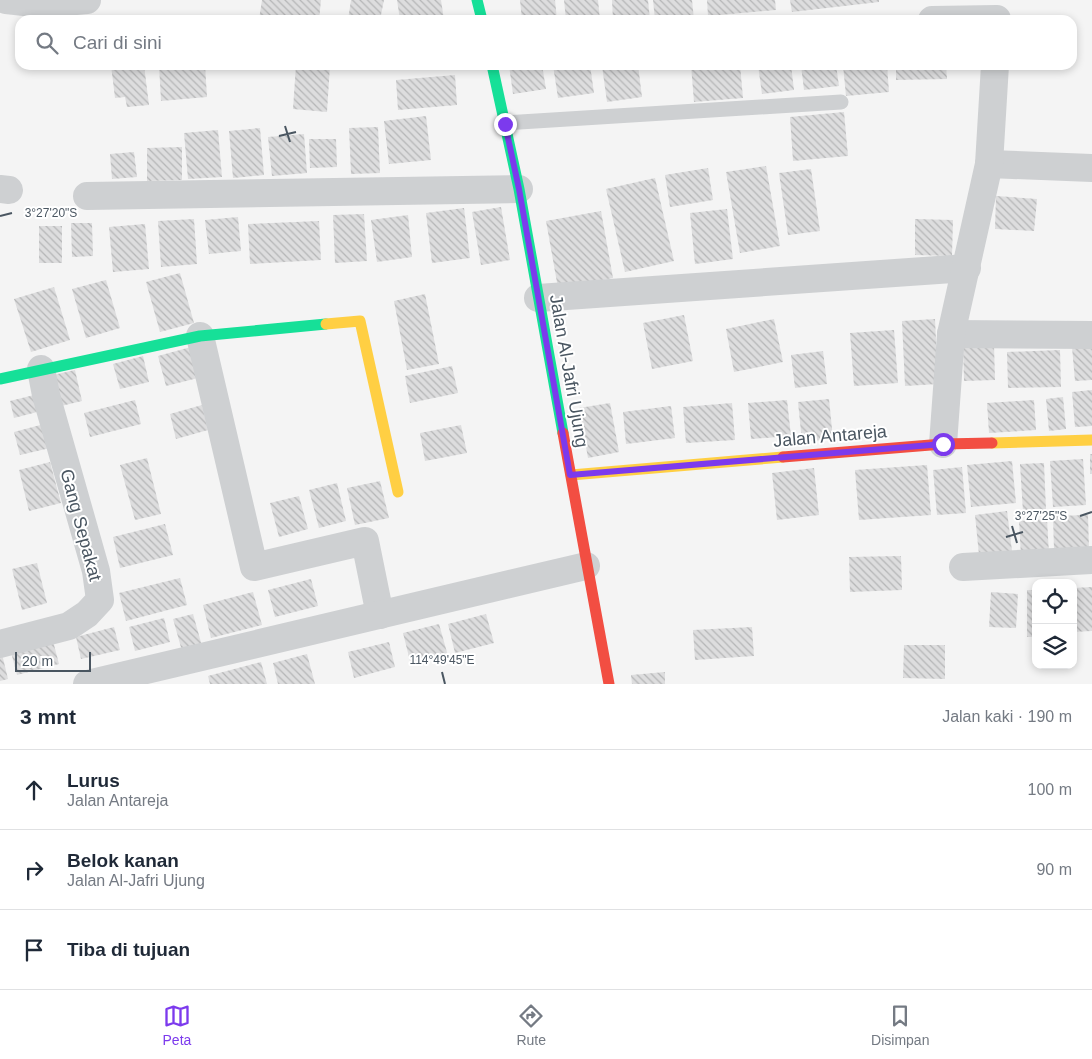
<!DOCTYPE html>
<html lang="id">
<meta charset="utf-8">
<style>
body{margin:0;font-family:Arial,sans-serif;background:#f2f2f3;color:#1f2937}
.controls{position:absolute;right:15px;bottom:15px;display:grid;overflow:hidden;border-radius:10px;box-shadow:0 2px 8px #0003}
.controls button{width:45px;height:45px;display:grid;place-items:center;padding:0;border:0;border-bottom:1px solid #e0e1e3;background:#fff;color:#1f2937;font:25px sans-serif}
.scale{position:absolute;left:15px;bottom:12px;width:76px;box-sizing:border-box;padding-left:5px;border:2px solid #4a5661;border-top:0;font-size:14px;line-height:18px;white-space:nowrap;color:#4a5661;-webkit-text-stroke:4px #fff;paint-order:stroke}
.stop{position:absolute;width:15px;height:15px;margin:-11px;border:4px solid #7c3aed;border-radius:50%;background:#fff}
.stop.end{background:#7c3aed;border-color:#fff;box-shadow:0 1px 5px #0008}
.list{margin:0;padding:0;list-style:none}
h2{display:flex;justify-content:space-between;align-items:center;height:65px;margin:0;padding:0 20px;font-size:21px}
h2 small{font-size:16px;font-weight:400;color:#747a83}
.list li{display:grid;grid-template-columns:32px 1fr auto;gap:15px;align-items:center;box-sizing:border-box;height:80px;padding:0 20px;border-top:1px solid #e0e1e3}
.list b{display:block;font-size:19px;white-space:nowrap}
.list p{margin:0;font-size:16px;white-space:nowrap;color:#747a83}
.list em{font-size:16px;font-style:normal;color:#747a83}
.icon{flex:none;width:28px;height:28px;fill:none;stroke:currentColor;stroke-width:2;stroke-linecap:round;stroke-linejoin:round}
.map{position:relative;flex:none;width:1092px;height:684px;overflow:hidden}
.search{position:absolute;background:#fff;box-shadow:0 2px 8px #0003;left:15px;right:15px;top:15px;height:55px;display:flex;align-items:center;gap:12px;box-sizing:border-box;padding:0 18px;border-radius:15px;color:#747a83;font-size:19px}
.sheet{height:305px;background:#fff}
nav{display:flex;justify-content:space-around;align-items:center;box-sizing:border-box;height:70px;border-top:1px solid #e0e1e3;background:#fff;font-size:14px;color:#747a83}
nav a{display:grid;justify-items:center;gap:2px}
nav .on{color:#7c3aed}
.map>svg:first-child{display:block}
.building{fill:url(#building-back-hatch)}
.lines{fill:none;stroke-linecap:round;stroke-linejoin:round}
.lane{stroke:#ced0d2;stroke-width:15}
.street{stroke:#ced0d2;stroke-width:28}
.fast{stroke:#16e098;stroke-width:11}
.slow{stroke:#ffcf43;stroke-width:11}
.jam{stroke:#f24e42;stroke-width:11}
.route{stroke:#7c3aed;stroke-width:6}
.ticks{fill:none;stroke:#4a5661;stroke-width:2}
.labels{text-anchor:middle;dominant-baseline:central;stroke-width:4;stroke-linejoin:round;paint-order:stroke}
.street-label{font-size:18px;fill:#4a5661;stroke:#fff}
.ticks-label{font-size:12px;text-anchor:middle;fill:#4a5661;stroke:#fff;stroke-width:4;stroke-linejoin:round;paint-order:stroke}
</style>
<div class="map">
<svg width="1092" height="684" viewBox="0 0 1092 684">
<defs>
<pattern id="building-back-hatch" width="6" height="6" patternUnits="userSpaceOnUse" patternTransform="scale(1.25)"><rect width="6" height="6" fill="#ddddde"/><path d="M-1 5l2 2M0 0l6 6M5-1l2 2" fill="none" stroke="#b5b6b7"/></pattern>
</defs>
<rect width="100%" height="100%" fill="#f4f4f4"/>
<g class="building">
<polygon points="262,0 321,0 319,20 259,20"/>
<polygon points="351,0 384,0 380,20 348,20"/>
<polygon points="397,0 441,0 444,20 400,20"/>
<polygon points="520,0 555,0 557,20 522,20"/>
<polygon points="564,0 598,0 600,20 566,20"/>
<polygon points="612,0 648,0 650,20 613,20"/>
<polygon points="653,0 692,0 694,20 655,20"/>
<polygon points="707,0 775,0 776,10 708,16"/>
<polygon points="790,0 879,0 879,2 792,12"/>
<polygon points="111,65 144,65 149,105 127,107 125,97 115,98"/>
<polygon points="159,65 205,65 207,97 161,101"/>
<polygon points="296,65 330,65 327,112 293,109"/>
<polygon points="509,65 542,65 546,89 513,94"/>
<polygon points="553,65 590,65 594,93 558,98"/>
<polygon points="611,65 638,65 642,97 607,102 602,66"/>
<polygon points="691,65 740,65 743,98 694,102"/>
<polygon points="758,65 791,65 794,90 762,94"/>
<polygon points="801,65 836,65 839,86 804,90"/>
<polygon points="843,65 887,65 889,92 846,96"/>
<polygon points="896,65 946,65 947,79 896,80"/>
<polygon points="455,75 457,105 398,110 396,80"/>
<polygon points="844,112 848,156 793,161 790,117"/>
<polygon points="426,116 431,160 389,164 384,121"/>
<polygon points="378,127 380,173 351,174 349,128"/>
<polygon points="260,128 264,175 233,178 229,131"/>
<polygon points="218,130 222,177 188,179 184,133"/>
<polygon points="304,134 307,173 272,176 268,137"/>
<polygon points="309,139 336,139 337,167 310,168"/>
<polygon points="182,147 182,180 147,181 147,148"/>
<polygon points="134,152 137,177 112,179 110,154"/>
<polygon points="766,166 780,246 740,253 726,172"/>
<polygon points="708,168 713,200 670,207 665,175"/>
<polygon points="811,169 820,231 788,235 779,173"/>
<polygon points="655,178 674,261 625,272 606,189"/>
<polygon points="996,196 1037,199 1034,231 995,229"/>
<polygon points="501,207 510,260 481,265 472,212"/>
<polygon points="464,208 470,258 432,263 426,213"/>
<polygon points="727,209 733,259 695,264 690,213"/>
<polygon points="601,211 613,278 558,288 546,221"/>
<polygon points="364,214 367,261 335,263 333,215"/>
<polygon points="408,215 412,257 377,262 371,220"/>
<polygon points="238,217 241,251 209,254 205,220"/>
<polygon points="194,219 197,264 161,267 158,221"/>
<polygon points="915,219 953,220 952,256 915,255"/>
<polygon points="319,221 321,260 250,264 248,224"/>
<polygon points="71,223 92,223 93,256 72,257"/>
<polygon points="145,224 149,269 113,272 109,227"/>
<rect x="39" y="226" width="23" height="37"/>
<polygon points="180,273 194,323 160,332 146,282"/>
<polygon points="106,280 120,328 86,338 72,289"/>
<polygon points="54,287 70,340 31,352 14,299"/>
<polygon points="425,294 439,364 407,370 394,301"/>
<polygon points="684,315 693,361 652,369 643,323"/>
<polygon points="774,319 783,362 734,372 726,329"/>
<polygon points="935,319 938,384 905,386 902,321"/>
<polygon points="894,330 898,383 854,386 850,333"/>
<polygon points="994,345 995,380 964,381 963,346"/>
<polygon points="1092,345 1092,380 1075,381 1072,347"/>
<polygon points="191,347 198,378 166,386 158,356"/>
<polygon points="1060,350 1061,387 1008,388 1007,352"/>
<polygon points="823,351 827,384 795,388 791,355"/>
<polygon points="143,356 149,382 120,389 113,364"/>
<polygon points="452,366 458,393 410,403 405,376"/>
<polygon points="75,370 82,401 57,407 49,376"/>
<polygon points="1092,390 1092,426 1075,427 1072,392"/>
<polygon points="38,394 41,411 14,418 10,401"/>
<polygon points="1063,397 1066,429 1049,431 1046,399"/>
<polygon points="829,399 833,439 802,442 798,402"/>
<polygon points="135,400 141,424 90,437 84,413"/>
<polygon points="787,400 791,436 751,439 748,403"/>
<polygon points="1034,400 1036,430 989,433 987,403"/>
<polygon points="610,403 619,452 588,458 579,408"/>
<polygon points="732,403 735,440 686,443 683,407"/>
<polygon points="202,405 208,430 176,439 170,414"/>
<polygon points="671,406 675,438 626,444 623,412"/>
<polygon points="44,424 50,448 20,455 14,432"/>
<polygon points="461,425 467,453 425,461 420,433"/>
<rect x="1090" y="454" width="2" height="20"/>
<polygon points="147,458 161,514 135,520 120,465"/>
<polygon points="1083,459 1086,505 1053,507 1050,461"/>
<polygon points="1012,461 1016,503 971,507 967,465"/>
<polygon points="50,462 61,503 29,511 19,470"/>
<polygon points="1044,463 1046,510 1023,512 1020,464"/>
<polygon points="927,465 931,515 859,520 855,470"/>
<polygon points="962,467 966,513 937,515 933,470"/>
<polygon points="814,468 819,515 777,520 772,473"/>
<polygon points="380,481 389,518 355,525 347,488"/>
<polygon points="337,483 346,521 319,528 309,490"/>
<polygon points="299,496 308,529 279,537 270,503"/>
<polygon points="1007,511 1012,551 979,555 975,515"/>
<polygon points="1088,515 1089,549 1054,550 1053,516"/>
<polygon points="1047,519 1049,554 1021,556 1019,521"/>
<polygon points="165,524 173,555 120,568 113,537"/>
<polygon points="901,556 902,590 850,592 849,557"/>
<polygon points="37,563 47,603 22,610 12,569"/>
<polygon points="180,578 187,605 126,621 119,593"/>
<polygon points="311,579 318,606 275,617 268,590"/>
<polygon points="1092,587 1092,631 1073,632 1073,588"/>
<rect x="1027" y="590" width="9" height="47"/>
<polygon points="253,592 262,625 211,638 203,605"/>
<polygon points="991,592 1018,594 1016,628 989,627"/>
<polygon points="193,614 202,646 182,651 173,619"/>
<polygon points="486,614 494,643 455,653 448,624"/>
<polygon points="164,618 170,642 135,651 129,627"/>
<polygon points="439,624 448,656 411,665 403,633"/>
<polygon points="114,627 120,650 81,659 76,637"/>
<polygon points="752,627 754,656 695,660 693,630"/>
<polygon points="53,641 59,664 17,675 11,652"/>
<polygon points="389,642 395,667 354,678 348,652"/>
<polygon points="904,645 945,645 945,679 903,678"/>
<polygon points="2,654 8,679 0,681 0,655"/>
<polygon points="307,654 315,684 278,684 273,663"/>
<polygon points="261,662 267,684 210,684 208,676"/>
<polygon points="665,672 665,684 632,684 631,675"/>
</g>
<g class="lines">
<polyline class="lane" points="505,123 841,102"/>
<g class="street">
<polyline points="6,0 43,4 87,0"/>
<polyline points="932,20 997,19"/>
<polyline points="989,164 1092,168"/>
<polyline points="0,189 9,190"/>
<polyline points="87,196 519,189"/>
<polyline points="538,298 967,268"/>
<polyline points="951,334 1092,335"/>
<polyline points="200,336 254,567 365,541 380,615"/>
<polyline points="943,444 951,334 989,164 995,65"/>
<polyline points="963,567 1092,560"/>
<polyline points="0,644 69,626 87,614 100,600 96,571 46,395 41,369"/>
<polyline points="87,684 586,566"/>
</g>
<g class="fast">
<polyline points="477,0 482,20"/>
<polyline points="492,65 519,189 563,433"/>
<polyline points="0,379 200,336 326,324"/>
</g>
<g class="slow">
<polyline points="326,324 360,321 398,492"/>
<polyline points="992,443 1092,440"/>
<polyline points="571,475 783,457"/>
</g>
<g class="jam">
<polyline points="563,433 609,684"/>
<polyline points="783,457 943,444 992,443"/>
</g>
</g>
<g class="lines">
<polyline class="route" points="505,124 519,189 570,475 943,444"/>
</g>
<path class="ticks" d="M285,126L290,142M279,136L296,132M0,216L12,213M1080,516L1092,512M1012,526L1017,543M1006,537L1023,532M442,672L445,684"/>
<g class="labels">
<g class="street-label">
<text transform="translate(569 371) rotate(80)">Jalan Al-Jafri Ujung</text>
<text transform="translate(830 436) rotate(-5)">Jalan Antareja</text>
<text transform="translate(81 525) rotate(75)">Gang Sepakat</text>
</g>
</g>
<g class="ticks-label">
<text x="51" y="217">3°27'20"S</text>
<text x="1041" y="520">3°27'25"S</text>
<text x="442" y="664">114°49'45"E</text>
</g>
</svg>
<div class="controls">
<button><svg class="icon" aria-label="locate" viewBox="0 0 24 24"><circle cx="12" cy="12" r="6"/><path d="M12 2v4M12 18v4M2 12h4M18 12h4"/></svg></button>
<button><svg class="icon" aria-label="layers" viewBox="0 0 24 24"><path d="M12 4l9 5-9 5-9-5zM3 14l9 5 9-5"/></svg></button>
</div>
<div class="scale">20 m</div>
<div class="stop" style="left:943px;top:444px"></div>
<div class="stop end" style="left:505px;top:124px"></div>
<div class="search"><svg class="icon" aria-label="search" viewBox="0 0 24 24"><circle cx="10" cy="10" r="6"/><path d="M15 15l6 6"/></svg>Cari di sini</div>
</div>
<section class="sheet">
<h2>3 mnt<small>Jalan kaki · 190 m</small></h2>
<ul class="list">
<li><svg class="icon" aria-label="ahead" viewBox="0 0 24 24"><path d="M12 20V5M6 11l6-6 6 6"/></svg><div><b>Lurus</b><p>Jalan Antareja</p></div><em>100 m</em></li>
<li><svg class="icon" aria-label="right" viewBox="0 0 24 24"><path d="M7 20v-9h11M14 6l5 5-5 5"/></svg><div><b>Belok kanan</b><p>Jalan Al-Jafri Ujung</p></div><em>90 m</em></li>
<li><svg class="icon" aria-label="arrive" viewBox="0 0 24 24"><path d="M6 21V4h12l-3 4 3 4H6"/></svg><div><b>Tiba di tujuan</b></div></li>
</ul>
</section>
<nav>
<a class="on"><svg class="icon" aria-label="map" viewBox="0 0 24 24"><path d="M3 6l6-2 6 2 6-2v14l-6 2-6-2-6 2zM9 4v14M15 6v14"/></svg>Peta</a>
<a><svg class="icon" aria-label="directions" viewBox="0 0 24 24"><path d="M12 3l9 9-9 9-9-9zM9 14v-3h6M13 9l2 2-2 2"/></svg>Rute</a>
<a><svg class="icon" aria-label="saved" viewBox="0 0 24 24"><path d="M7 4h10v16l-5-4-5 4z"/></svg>Disimpan</a>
</nav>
